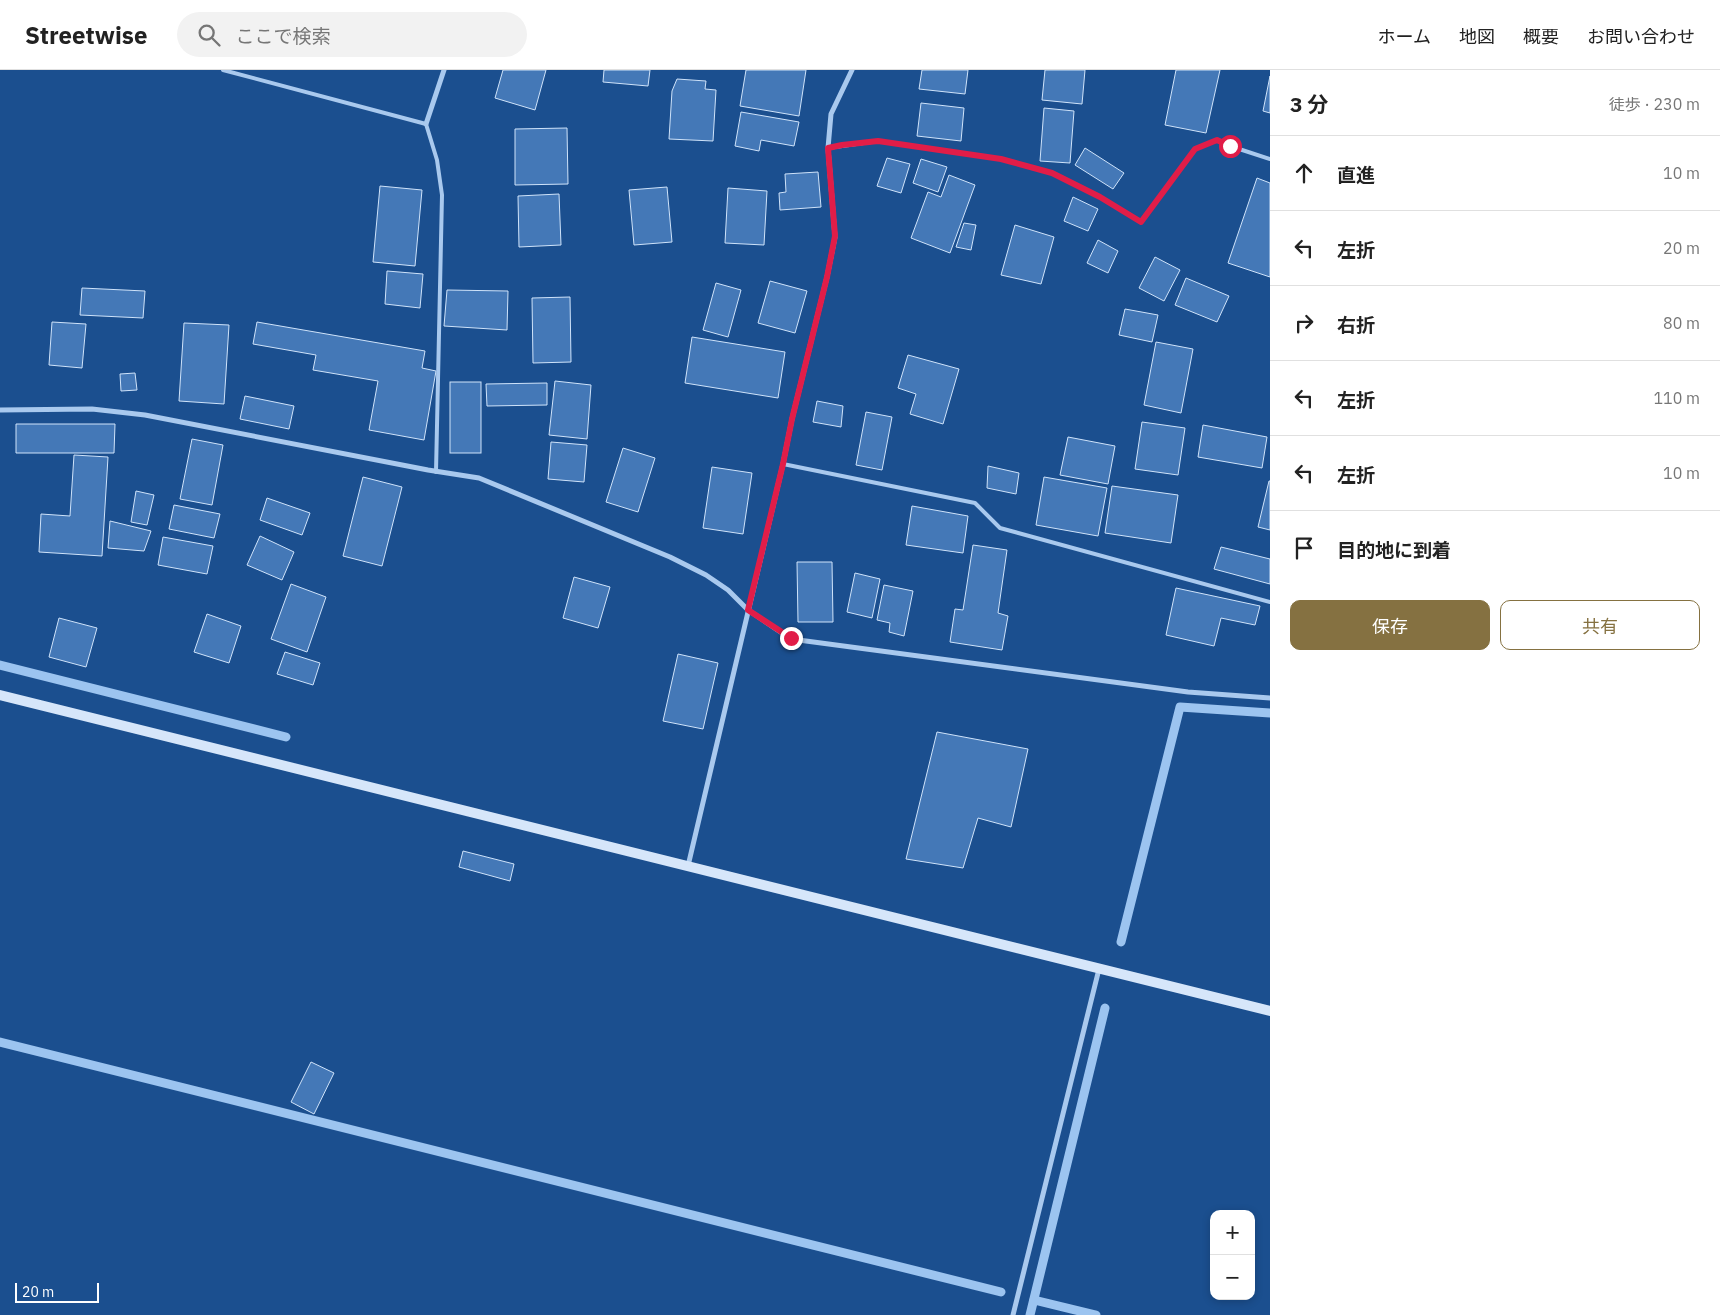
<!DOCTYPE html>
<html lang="ja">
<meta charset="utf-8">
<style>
body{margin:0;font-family:"IBM Plex Sans","Noto Sans JP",sans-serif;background:#f2f2f2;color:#222}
.controls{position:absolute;right:15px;bottom:15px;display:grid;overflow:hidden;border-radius:10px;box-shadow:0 2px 8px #0003}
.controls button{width:45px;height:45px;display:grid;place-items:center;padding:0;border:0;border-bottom:1px solid #e0e0e0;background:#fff;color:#222;font:25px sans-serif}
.scale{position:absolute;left:15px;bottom:12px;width:84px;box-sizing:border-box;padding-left:5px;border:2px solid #fff;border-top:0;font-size:14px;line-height:18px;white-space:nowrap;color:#fff;-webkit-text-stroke:4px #1b4f8f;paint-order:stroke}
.stop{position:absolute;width:15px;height:15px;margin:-11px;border:4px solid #e11d48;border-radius:50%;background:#fff}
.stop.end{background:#e11d48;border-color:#fff;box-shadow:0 1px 5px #0008}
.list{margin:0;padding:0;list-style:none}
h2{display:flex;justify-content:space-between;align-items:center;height:65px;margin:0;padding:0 20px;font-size:21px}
h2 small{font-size:16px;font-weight:400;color:#767676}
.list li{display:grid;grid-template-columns:32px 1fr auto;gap:15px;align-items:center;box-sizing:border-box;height:75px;padding:0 20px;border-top:1px solid #e0e0e0}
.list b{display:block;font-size:19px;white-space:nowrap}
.list em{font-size:16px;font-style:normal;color:#767676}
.actions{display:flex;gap:10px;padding:15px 20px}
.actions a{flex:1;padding:11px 0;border:1px solid #857141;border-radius:10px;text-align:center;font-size:18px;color:#857141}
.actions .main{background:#857141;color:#fff}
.icon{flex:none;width:28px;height:28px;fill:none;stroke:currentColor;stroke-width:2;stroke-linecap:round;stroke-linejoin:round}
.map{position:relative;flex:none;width:1270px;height:1245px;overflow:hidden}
header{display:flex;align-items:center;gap:30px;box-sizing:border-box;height:70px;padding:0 25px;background:#fff;border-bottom:1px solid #e0e0e0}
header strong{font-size:24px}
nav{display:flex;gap:28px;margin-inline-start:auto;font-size:18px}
.search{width:350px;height:45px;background:#f2f2f2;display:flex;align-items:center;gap:12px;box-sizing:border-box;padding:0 18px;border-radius:28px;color:#767676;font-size:19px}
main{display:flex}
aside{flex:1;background:#fff}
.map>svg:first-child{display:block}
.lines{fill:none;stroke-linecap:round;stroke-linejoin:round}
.stream{stroke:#9cc4f0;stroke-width:9}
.building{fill:#4478b7;stroke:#cfe3fa}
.lane{stroke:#a9c9ee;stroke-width:4}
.street{stroke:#a9c9ee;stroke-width:5}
.secondary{stroke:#d6e6fa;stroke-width:10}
.route{stroke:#e11d48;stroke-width:6}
</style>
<header>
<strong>Streetwise</strong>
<div class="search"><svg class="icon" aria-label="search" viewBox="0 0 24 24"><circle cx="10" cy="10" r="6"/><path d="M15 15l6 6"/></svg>ここで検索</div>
<nav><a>ホーム</a><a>地図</a><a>概要</a><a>お問い合わせ</a></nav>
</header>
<main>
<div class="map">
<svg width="1270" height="1245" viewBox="0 0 1270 1245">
<rect width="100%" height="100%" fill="#1b4f8f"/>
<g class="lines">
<g class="stream">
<polyline points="0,595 286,667"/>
<polyline points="1121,872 1180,637 1270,643"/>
<polyline points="0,972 1001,1222"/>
<polyline points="1034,1230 1096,1245"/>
<polyline points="1030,1245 1105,938"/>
</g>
</g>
<g class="building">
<polygon points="503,0 546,0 535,40 495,28"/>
<polygon points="604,0 650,0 648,16 603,12"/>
<polygon points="746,0 806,0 799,46 740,36"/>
<polygon points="922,0 968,0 965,24 919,19"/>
<polygon points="1045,0 1085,0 1082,34 1042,30"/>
<polygon points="1176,0 1220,0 1206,63 1165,55"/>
<polygon points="1270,6 1270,43 1263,41"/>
<polygon points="677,9 706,11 705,19 716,20 713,71 669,69 672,21"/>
<polygon points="921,33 964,38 961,71 917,66"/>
<polygon points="1044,38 1074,41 1070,93 1040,91"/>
<polygon points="741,42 799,52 794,76 761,70 759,81 735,76"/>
<polygon points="567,58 568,114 515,115 515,59"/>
<polygon points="1085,78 1124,103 1113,119 1075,95"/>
<polygon points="887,88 910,94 901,123 877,116"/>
<polygon points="921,89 947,97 938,122 913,113"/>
<polygon points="818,102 821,137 780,140 779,123 786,122 785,104"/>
<polygon points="949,105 975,115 950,183 911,168 928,122 941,127"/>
<polygon points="1257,108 1270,113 1270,207 1228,193"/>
<polygon points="380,116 422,120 415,196 373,192"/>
<polygon points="667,117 672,172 634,175 629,120"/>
<polygon points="728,118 767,121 764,175 725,173"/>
<polygon points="559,124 561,175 519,177 518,126"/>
<polygon points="1073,127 1098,139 1088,161 1064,151"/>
<polygon points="964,153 976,155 971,180 956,177"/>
<polygon points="1015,155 1054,167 1041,214 1001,205"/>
<polygon points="1098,170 1118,181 1108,203 1087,193"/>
<polygon points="1155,187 1180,200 1164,231 1139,218"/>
<polygon points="387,201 423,204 420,238 385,234"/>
<polygon points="1186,208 1229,226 1217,252 1175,235"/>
<polygon points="770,211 807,221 795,263 758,253"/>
<polygon points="716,213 741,220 728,267 703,260"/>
<polygon points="82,218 145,221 143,248 80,245"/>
<polygon points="447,220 508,221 507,260 444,256"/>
<polygon points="570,227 571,292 533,293 532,228"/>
<polygon points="1125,239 1158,245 1152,272 1119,265"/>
<polygon points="52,252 86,254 82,298 49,295"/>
<polygon points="257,252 425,281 422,298 436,301 424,370 369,360 378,311 313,300 316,285 253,274"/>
<polygon points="184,253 229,255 224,334 179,331"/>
<polygon points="692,267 785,282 778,328 685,313"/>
<polygon points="1156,272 1193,279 1181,343 1144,335"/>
<polygon points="908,285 959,299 943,354 910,344 916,324 898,318"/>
<polygon points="135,303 137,320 121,321 120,304"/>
<polygon points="555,311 591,315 587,369 549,365"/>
<rect x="450" y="312" width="31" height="71"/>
<polygon points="547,313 547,335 487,336 486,314"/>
<polygon points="245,326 294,336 289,359 240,349"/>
<polygon points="817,331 843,336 841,357 813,352"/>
<polygon points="866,342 892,347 882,400 856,395"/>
<polygon points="1142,352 1185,358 1178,405 1135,399"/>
<polygon points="16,354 115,354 114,383 16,383"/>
<polygon points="1203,355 1267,367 1262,398 1198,387"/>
<polygon points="1068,367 1115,376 1108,414 1060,405"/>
<polygon points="192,369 223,375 212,435 180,429"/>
<polygon points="551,372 587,375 584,412 548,409"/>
<polygon points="623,378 655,388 638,442 606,432"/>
<polygon points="74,385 108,387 102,486 39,482 41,444 70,446"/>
<polygon points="988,396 1019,403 1016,424 987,418"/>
<polygon points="712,397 752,403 743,464 703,458"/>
<polygon points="363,407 402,417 382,496 343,486"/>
<polygon points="1044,407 1107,418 1098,466 1036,455"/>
<polygon points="1269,411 1270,411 1270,460 1258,457"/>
<polygon points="1112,416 1178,425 1171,473 1105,463"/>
<polygon points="136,421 154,425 147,455 131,452"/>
<polygon points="267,428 310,443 302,465 260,450"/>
<polygon points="174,435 220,444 214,468 169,459"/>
<polygon points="912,436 968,446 963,483 906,475"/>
<polygon points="110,451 151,461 144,481 108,478"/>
<polygon points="260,466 294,482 282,510 247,495"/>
<polygon points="163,467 213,476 207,504 158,495"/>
<polygon points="973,475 1007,480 998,543 1008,546 1002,580 950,572 955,539 963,540"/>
<polygon points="1221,477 1270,489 1270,514 1214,499"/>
<polygon points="797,492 832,492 833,552 798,552"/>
<polygon points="855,503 880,509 872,548 847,542"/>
<polygon points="574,507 610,517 598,558 563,548"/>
<polygon points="291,514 326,527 307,582 271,569"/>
<polygon points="884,515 913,521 904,566 889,562 890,553 877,550"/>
<polygon points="1176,518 1260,536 1255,555 1221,548 1214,576 1166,565"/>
<polygon points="207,544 241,556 229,593 194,582"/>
<polygon points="59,548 97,558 86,597 49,587"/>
<polygon points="285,582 320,593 313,615 277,604"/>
<polygon points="678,584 718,593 703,659 663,651"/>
<polygon points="937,662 1028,679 1011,757 978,748 963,798 906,789"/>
<polygon points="463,781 514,794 510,811 459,797"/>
<polygon points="311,992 334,1003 314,1044 291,1032"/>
</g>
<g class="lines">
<g class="lane">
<polyline points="223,0 426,54 437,90 442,125 436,402"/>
<polyline points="828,78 878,71 1001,89 1052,103 1100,127 1141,152 1195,79 1217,70 1230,76 1270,89"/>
<polyline points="783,394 975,433 1000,458 1270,532"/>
</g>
<g class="street">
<polyline points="426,54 444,0"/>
<polyline points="0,340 92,339 145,345 428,400 479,408 670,487 706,505 728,520 748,540 791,569 1188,622 1270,628"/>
<polyline points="688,796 783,394 792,349 827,207 835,167 828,78 831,44 852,0"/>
<polyline points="1013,1245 1099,899"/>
</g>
<polyline class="secondary" points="0,625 1270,941"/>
</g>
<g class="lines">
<polyline class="route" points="791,568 748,540 783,394 792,349 827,207 835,166 828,78 842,75 878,71 1001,89 1052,103 1100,127 1141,152 1195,79 1217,70 1230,76"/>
</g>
</svg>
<div class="controls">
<button>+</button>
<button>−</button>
</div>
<div class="scale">20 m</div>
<div class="stop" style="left:1230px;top:76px"></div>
<div class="stop end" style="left:791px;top:568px"></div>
</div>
<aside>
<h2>3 分<small>徒歩 · 230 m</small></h2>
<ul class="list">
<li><svg class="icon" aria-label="ahead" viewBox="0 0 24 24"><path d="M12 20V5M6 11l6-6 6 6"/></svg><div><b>直進</b></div><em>10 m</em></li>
<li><svg class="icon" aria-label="left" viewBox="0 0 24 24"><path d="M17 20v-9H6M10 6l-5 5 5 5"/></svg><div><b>左折</b></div><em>20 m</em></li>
<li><svg class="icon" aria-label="right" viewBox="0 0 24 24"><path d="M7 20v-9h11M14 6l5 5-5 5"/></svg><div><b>右折</b></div><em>80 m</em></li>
<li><svg class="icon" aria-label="left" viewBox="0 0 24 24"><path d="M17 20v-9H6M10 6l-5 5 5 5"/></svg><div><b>左折</b></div><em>110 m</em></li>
<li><svg class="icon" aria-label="left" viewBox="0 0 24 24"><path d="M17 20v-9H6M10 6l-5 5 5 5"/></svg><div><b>左折</b></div><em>10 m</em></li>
<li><svg class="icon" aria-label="arrive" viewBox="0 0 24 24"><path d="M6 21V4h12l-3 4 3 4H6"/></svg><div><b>目的地に到着</b></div></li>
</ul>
<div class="actions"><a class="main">保存</a><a>共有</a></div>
</aside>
</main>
